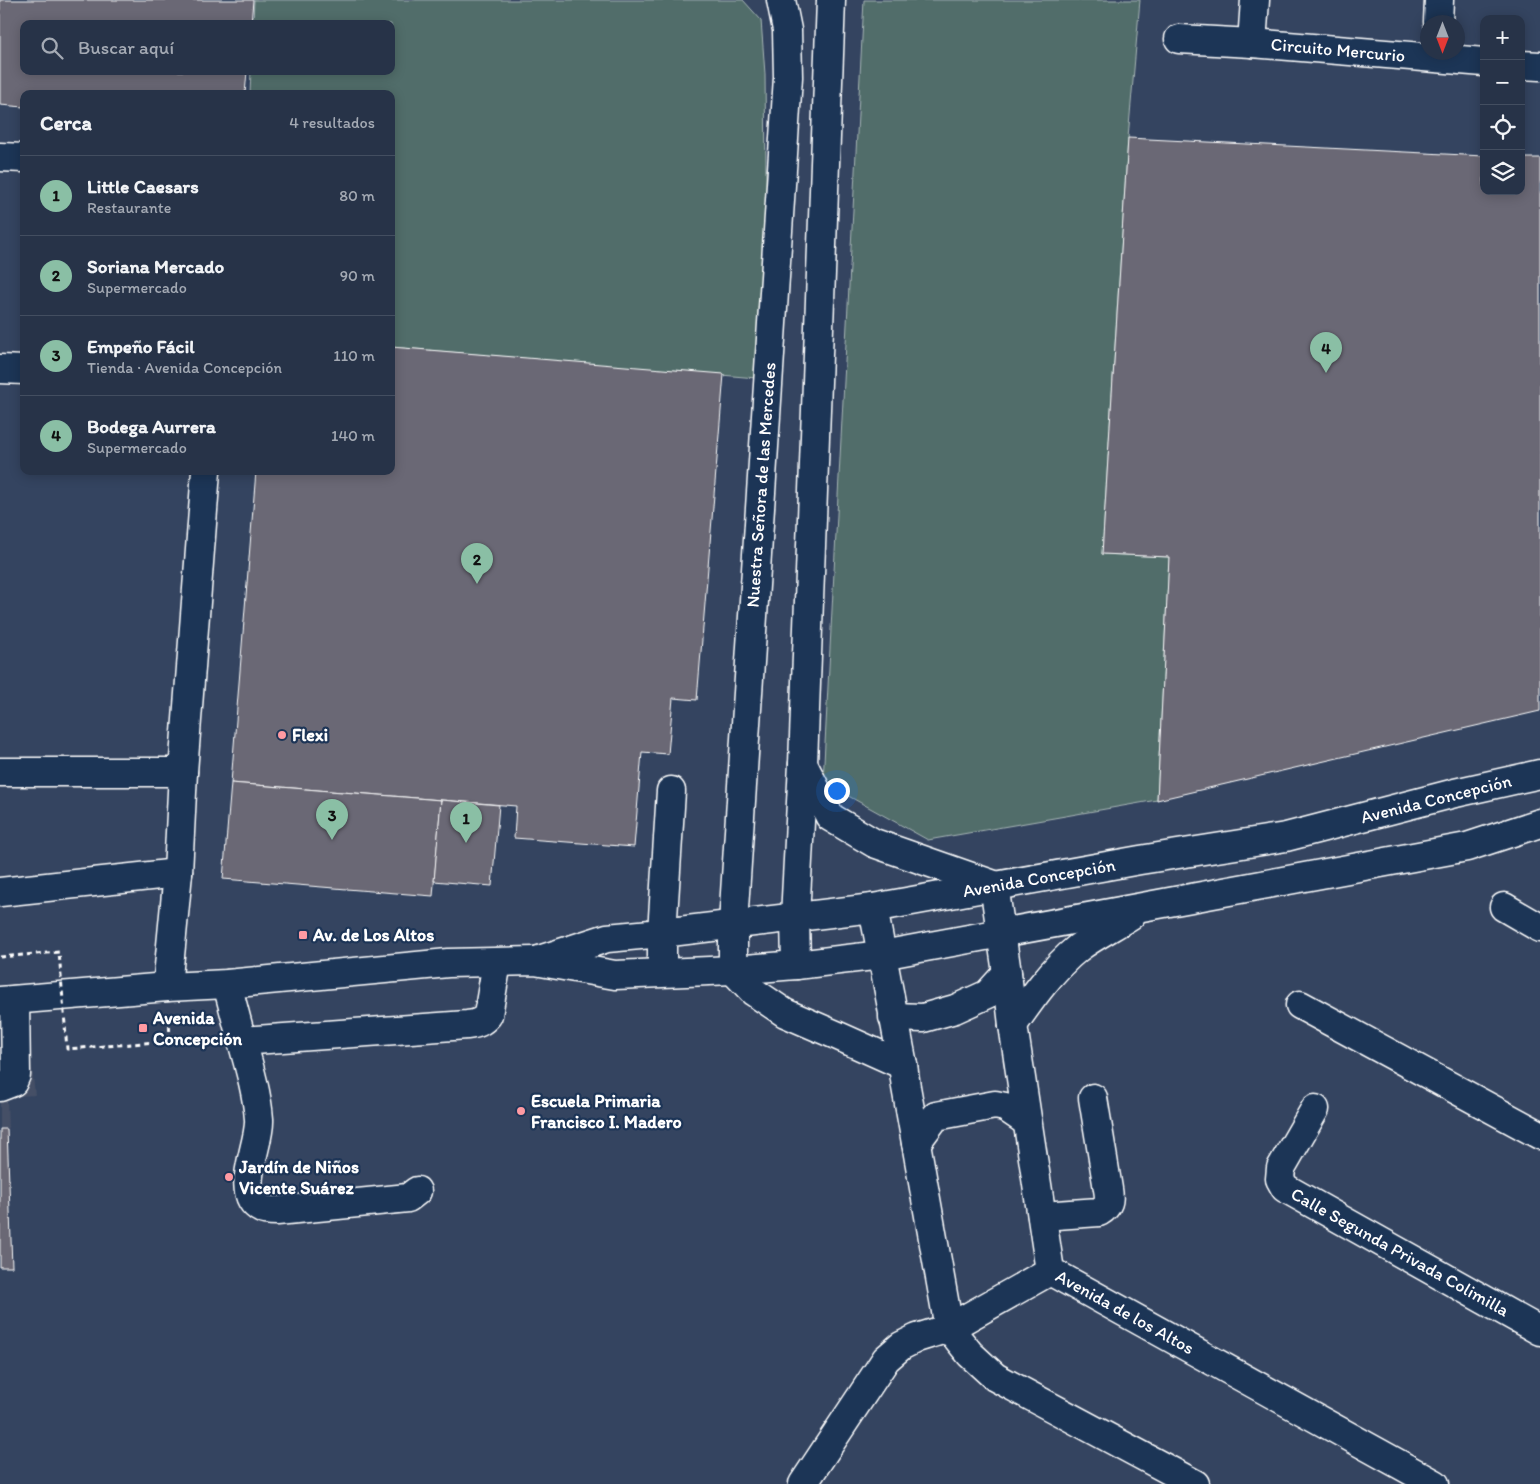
<!DOCTYPE html>
<html lang="es">
<meta charset="utf-8">
<style>
body{margin:0;font-family:Itim,sans-serif;background:#2f3b4f;color:#f1f3f6}
.controls{position:absolute;right:15px;top:15px;display:grid;overflow:hidden;border-radius:10px;box-shadow:0 2px 12px #0003}
.controls button{width:45px;height:45px;display:grid;place-items:center;padding:0;border:0;border-bottom:1px solid #434e60;background:#273348;color:#f1f3f6;font:25px sans-serif}
.compass{position:absolute;left:1420px;top:15px;width:45px;height:45px;border-radius:50%;background:#273348;box-shadow:0 2px 12px #0003;rotate:180deg}
.you{position:absolute;left:836px;top:790px;width:18px;height:18px;margin:-12px;border:4px solid #fff;border-radius:50%;background:#1a73e8;box-shadow:0 0 0 8px #1a73e833}
.badge{display:grid;place-items:center;width:32px;height:32px;border-radius:50%;background:#8abfa5;color:#111;font-size:16px;font-weight:700}
.pin{position:absolute;translate:-50% -41px;filter:drop-shadow(0 1px 2px #0008)}
.pin::after{content:'';position:absolute;top:26px;width:18px;height:15px;background:inherit;clip-path:polygon(0 0,100% 0,50% 100%)}
.list{margin:0;padding:0;list-style:none}
h2{display:flex;justify-content:space-between;align-items:center;height:65px;margin:0;padding:0 20px;font-size:21px}
h2 small{font-size:16px;font-weight:400;color:#a4aab4}
.list li{display:grid;grid-template-columns:32px 1fr auto;gap:15px;align-items:center;box-sizing:border-box;height:80px;padding:0 20px;border-top:1px solid #434e60}
.list b{display:block;font-size:19px;white-space:nowrap}
.list p{margin:0;font-size:16px;white-space:nowrap;color:#a4aab4}
.list em{font-size:16px;font-style:normal;color:#a4aab4}
.icon{flex:none;width:28px;height:28px;fill:none;stroke:currentColor;stroke-width:2;stroke-linecap:round;stroke-linejoin:round}
.map{position:relative;flex:none;width:1540px;height:1484px;overflow:hidden}
.search{position:absolute;background:#273348;box-shadow:0 2px 12px #0003;left:20px;top:20px;width:375px;height:55px;display:flex;align-items:center;gap:12px;box-sizing:border-box;padding:0 18px;border-radius:10px;color:#a4aab4;font-size:19px}
.panel{position:absolute;background:#273348;box-shadow:0 2px 12px #0003;left:20px;top:90px;width:375px;height:385px;border-radius:10px}
.map>svg:first-child{display:block}
.built{fill:#444f66}
.green{fill:#516d6b;stroke:#a8b6b5}
.building{fill:#6a6874;stroke:#fff}
.lines{fill:none;stroke-linecap:round;stroke-linejoin:round}
.minor-casing{stroke:#fff;stroke-width:31}
.major-casing{stroke:#fff;stroke-width:31}
.path{stroke:#fff;stroke-width:3;stroke-dasharray:5 4;stroke-linecap:butt}
.minor{stroke:#1d3557;stroke-width:28}
.major{stroke:#1d3557;stroke-width:28}
.path-bridge{stroke:#fff;stroke-width:3;stroke-dasharray:5 4;stroke-linecap:butt}
.poi-dot{fill:#ff9aa2;stroke:#1d3557;stroke-width:2}
.labels{text-anchor:middle;dominant-baseline:central;stroke-width:4.5;stroke-linejoin:round;paint-order:stroke}
.street-label{font-size:18px;fill:#fff;stroke:#1d3557}
.poi-label{font-size:18px;font-weight:bold;fill:#fff;stroke:#1d3557;text-anchor:start}
</style>
<div class="map">
<svg width="1540" height="1484" viewBox="0 0 1540 1484">
<rect width="100%" height="100%" fill="#344460"/>
<filter id="ink" filterUnits="userSpaceOnUse"><feTurbulence type="fractalNoise" baseFrequency=".02" numOctaves="2"/><feDisplacementMap in="SourceGraphic" scale="10" xChannelSelector="R" yChannelSelector="G"/><feConvolveMatrix kernelMatrix="1 2 1 2 8 2 1 2 1" color-interpolation-filters="sRGB"/></filter>
<g filter="url(#ink)">
<polygon class="built" points="29,1039 35,1095 7,1097 12,1267 0,1267 0,1041"/>
<g class="green">
<polygon points="254,0 743,0 761,20 765,74 768,379 391,347 391,94 250,94 251,71 391,71 391,24 253,24"/>
<polygon points="864,0 1140,0 1128,138 1102,554 1169,557 1157,800 928,840 823,782"/>
</g>
<g class="building">
<polygon points="0,0 253,0 251,24 24,24 24,71 247,71 245,94 24,94 24,107 0,105"/>
<polygon points="1128,138 1484,156 1484,191 1521,191 1521,158 1540,158 1540,711 1157,800 1169,557 1102,554"/>
<polygon points="391,347 724,374 697,700 673,698 668,754 642,752 634,847 514,838 516,806 231,783 256,471 391,471"/>
<polygon points="231,783 441,800 433,896 223,879"/>
<polygon points="441,800 499,805 492,886 434,881"/>
<polygon points="0,1129 7,1129 12,1267 0,1267"/>
</g>
<g class="lines">
<g class="minor-casing">
<g id="minor">
<polyline points="1438,22 1439,0"/>
<polyline points="1179,39 1252,43 1484,62"/>
<polyline points="1252,43 1255,0"/>
<polyline points="1521,65 1540,66"/>
<polyline points="0,157 24,158"/>
<polyline points="0,369 24,370"/>
<polyline points="0,772 183,772"/>
<polyline points="0,892 178,873"/>
<polyline points="1504,907 1540,928"/>
<polyline points="795,917 803,764 831,0"/>
<polyline points="733,924 788,77 787,30 781,0"/>
<polyline points="662,972 662,933 671,791"/>
<path d="M227,984L242,1041L467,1025C477,1024 482,1022 488,1015L497,962"/>
<polyline points="167,987 178,873 183,772 206,471"/>
<polyline points="1300,1005 1540,1135"/>
<polyline points="1013,1025 1050,1271 1435,1484"/>
<path d="M242,1041C249,1066 257,1093 259,1119C261,1144 232,1194 262,1209C265,1211 272,1211 277,1211L408,1198L417,1191"/>
<polyline points="903,1065 906,1087 949,1328 970,1354 995,1377 1195,1484"/>
<polyline points="0,1087 13,1082 16,1075 15,1000"/>
<polyline points="1315,1109 1281,1168 1280,1179 1285,1188 1540,1331"/>
<polyline points="916,1143 936,1116 995,1105 1005,1107 1027,1122"/>
<path d="M1042,1216L1099,1212C1109,1206 1110,1200 1108,1189L1093,1098"/>
<polyline points="803,1484 886,1359 901,1346 917,1338 949,1328 1050,1271"/>
</g>
</g>
<g class="major-casing">
<g id="major">
<polyline points="803,764 830,817 874,843 994,885 1007,973 1013,1025"/>
<polyline points="873,908 903,1065"/>
<polyline points="795,917 796,965"/>
<polyline points="539,960 607,938 662,933 873,908 1140,860 1286,837 1455,793 1540,774"/>
<polyline points="733,970 754,992 785,1013 836,1035 903,1065"/>
<polyline points="733,970 733,924"/>
<polyline points="0,1001 167,987 227,984 448,963 535,961 615,975 733,970 796,965 882,955 1467,847 1540,823"/>
<polyline points="893,1017 923,1018 955,1009 988,994 1007,973"/>
<path d="M1013,1025C1031,999 1053,968 1078,948C1094,936 1114,926 1131,915"/>
</g>
</g>
<polyline class="path" points="169,1017 170,1041"/>
<use href="#minor" class="minor"/>
<use href="#major" class="major"/>
<polyline class="path-bridge" points="0,957 59,952 67,1049 170,1041"/>
</g>
</g>
<g class="poi-dot">
<circle cx="282" cy="735" r="5"/>
<rect x="298" y="930" width="10" height="10" rx="2.5"/>
<rect x="138" y="1023" width="10" height="10" rx="2.5"/>
<circle cx="521" cy="1111" r="5"/>
<circle cx="229" cy="1177" r="5"/>
</g>
<g class="labels">
<g class="street-label">
<text transform="translate(1338 50) rotate(5)">Circuito Mercurio</text>
<text transform="translate(761 485) rotate(-86)">Nuestra Señora de las Mercedes</text>
<text transform="translate(1436 799) rotate(-14)">Avenida Concepción</text>
<text transform="translate(1039 878) rotate(-10)">Avenida Concepción</text>
<text transform="translate(1400 1252) rotate(29)">Calle Segunda Privada Colimilla</text>
<text transform="translate(1125 1312) rotate(29)">Avenida de los Altos</text>
</g>
<g class="poi-label">
<text x="292" y="735">Flexi</text>
<text x="313" y="935">Av. de Los Altos</text>
<text x="153" y="1018">Avenida<tspan x="153" dy="21">Concepción</tspan></text>
<text x="531" y="1101">Escuela Primaria<tspan x="531" dy="21">Francisco I. Madero</tspan></text>
<text x="239" y="1167">Jardín de Niños<tspan x="239" dy="21">Vicente Suárez</tspan></text>
</g>
</g>
</svg>
<div class="controls">
<button>+</button>
<button>−</button>
<button><svg class="icon" aria-label="locate" viewBox="0 0 24 24"><circle cx="12" cy="12" r="6"/><path d="M12 2v4M12 18v4M2 12h4M18 12h4"/></svg></button>
<button><svg class="icon" aria-label="layers" viewBox="0 0 24 24"><path d="M12 4l9 5-9 5-9-5zM3 14l9 5 9-5"/></svg></button>
</div>
<svg class="compass" viewBox="-18 -18 36 36"><path d="M0-13l5 13h-10z" fill="#e53935"/><path d="M0 13l5-13h-10z" fill="#a4aab4"/></svg>
<div class="you"></div>
<div class="pin badge" style="left:466px;top:843px">1</div>
<div class="pin badge" style="left:477px;top:584px">2</div>
<div class="pin badge" style="left:332px;top:840px">3</div>
<div class="pin badge" style="left:1326px;top:373px">4</div>
<div class="search"><svg class="icon" aria-label="search" viewBox="0 0 24 24"><circle cx="10" cy="10" r="6"/><path d="M15 15l6 6"/></svg>Buscar aquí</div>
<section class="panel">
<h2>Cerca<small>4 resultados</small></h2>
<ul class="list">
<li><span class="badge">1</span><div><b>Little Caesars</b><p>Restaurante</p></div><em>80 m</em></li>
<li><span class="badge">2</span><div><b>Soriana Mercado</b><p>Supermercado</p></div><em>90 m</em></li>
<li><span class="badge">3</span><div><b>Empeño Fácil</b><p>Tienda · Avenida Concepción</p></div><em>110 m</em></li>
<li><span class="badge">4</span><div><b>Bodega Aurrera</b><p>Supermercado</p></div><em>140 m</em></li>
</ul>
</section>
</div>
